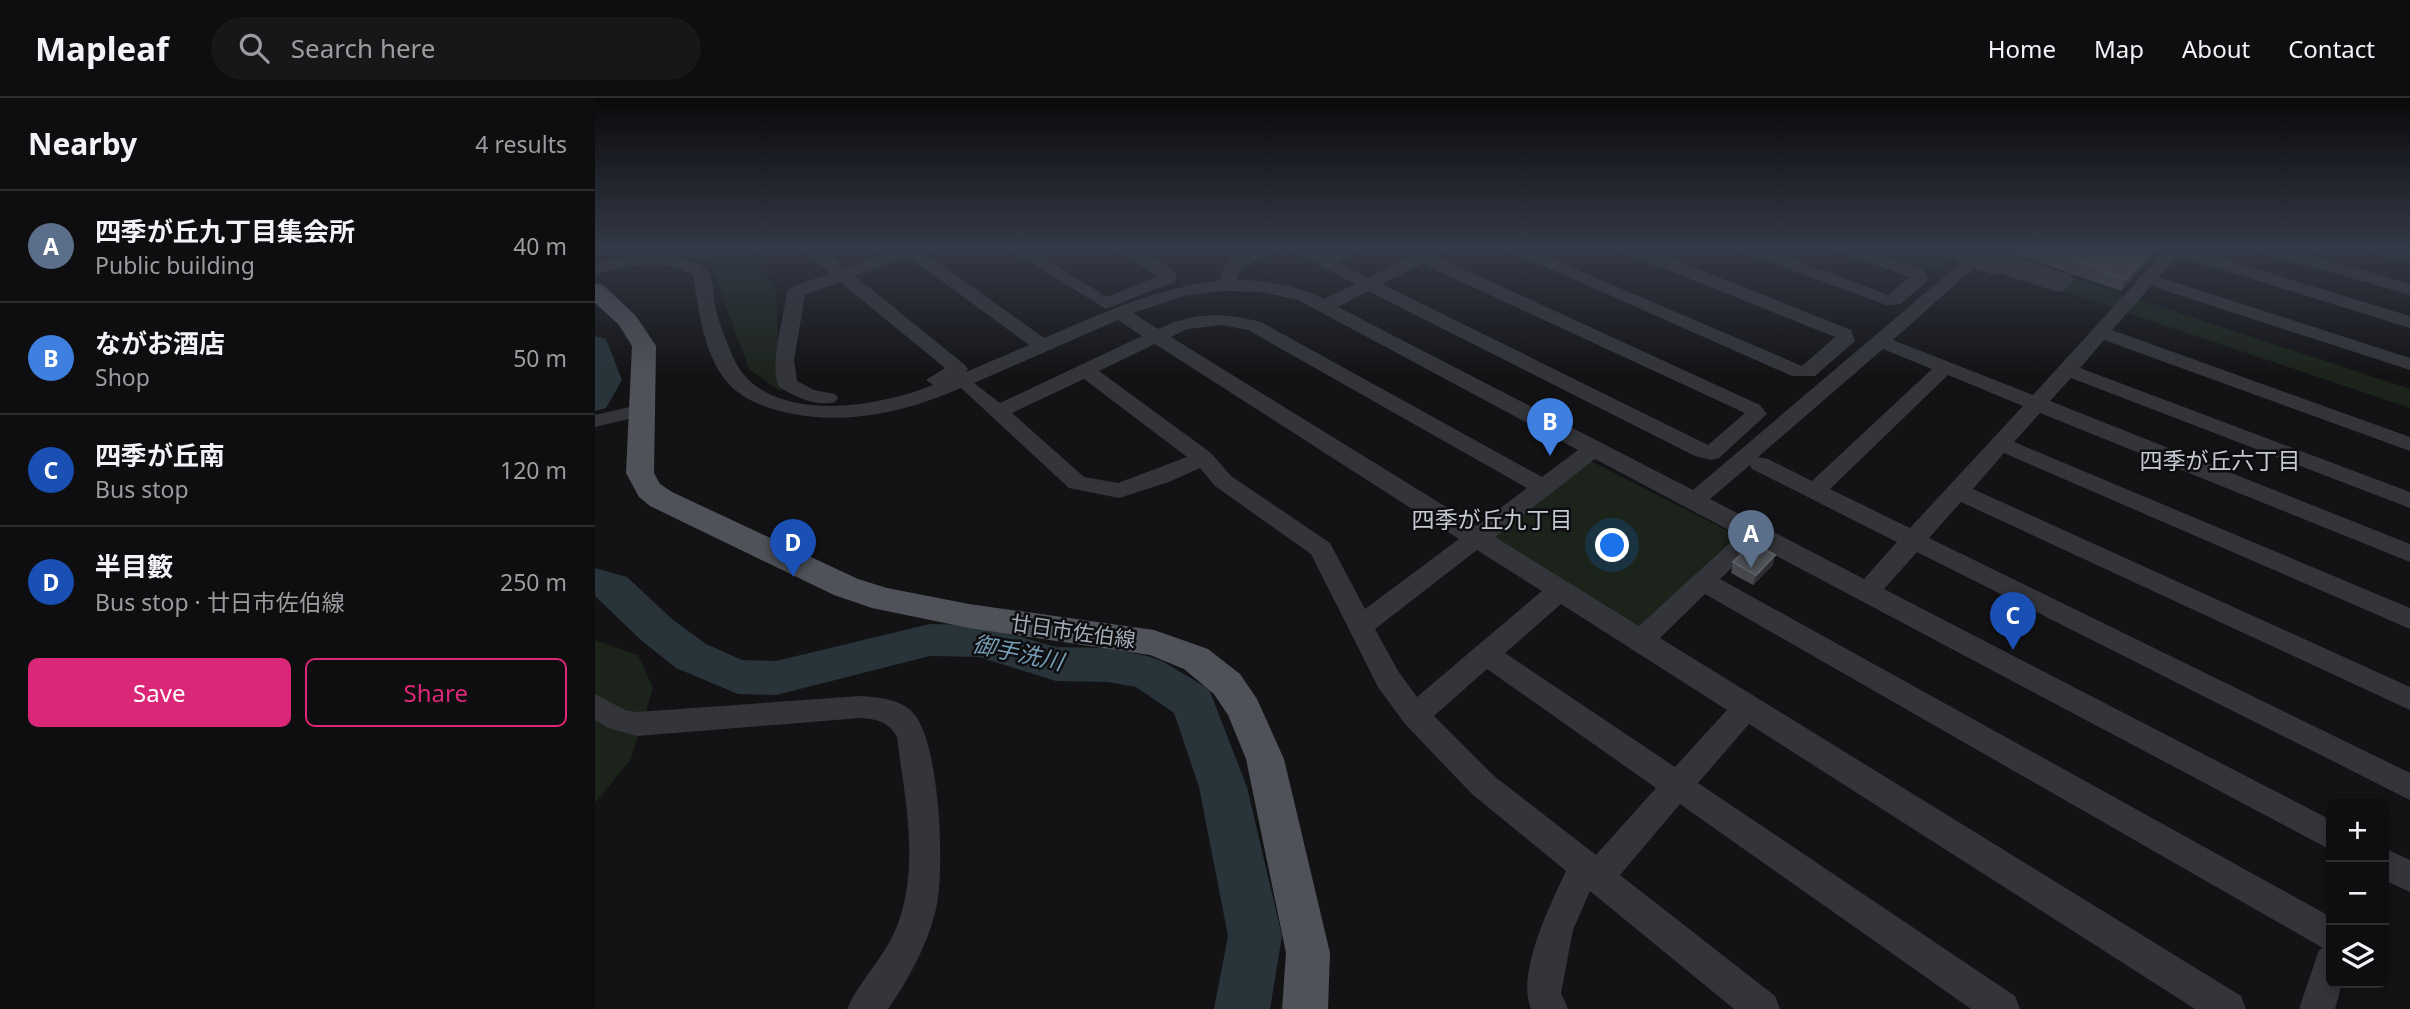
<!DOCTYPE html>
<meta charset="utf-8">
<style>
body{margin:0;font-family:"Noto Sans","Noto Sans JP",sans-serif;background:#171719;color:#f1f3f6}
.controls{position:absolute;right:21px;bottom:21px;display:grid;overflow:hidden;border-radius:10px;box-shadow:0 4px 10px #0003}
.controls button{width:63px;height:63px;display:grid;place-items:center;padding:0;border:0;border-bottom:2px solid #2e2e30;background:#0e0e10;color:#f1f3f6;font:35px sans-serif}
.you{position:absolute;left:1018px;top:448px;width:24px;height:24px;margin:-18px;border:5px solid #fff;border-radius:50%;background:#1a73e8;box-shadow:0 0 0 10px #1a73e833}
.badge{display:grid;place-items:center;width:46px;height:46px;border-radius:50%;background:#db2777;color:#fff;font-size:23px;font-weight:700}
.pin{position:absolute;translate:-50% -58px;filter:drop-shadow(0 2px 4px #0008)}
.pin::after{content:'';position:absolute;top:37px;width:24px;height:21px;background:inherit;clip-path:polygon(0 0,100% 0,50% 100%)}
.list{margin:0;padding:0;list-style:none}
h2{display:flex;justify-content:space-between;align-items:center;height:91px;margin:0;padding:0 28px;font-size:30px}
h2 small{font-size:23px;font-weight:400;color:#9b9c9f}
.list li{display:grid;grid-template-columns:46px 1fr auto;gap:21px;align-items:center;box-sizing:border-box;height:112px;padding:0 28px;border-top:2px solid #2e2e30}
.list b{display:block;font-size:26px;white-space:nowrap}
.list p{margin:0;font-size:23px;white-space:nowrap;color:#9b9c9f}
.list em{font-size:23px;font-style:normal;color:#9b9c9f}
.actions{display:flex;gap:14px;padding:21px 28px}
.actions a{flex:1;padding:16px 0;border:2px solid #db2777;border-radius:10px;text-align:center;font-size:24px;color:#db2777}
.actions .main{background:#db2777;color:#fff}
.icon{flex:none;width:38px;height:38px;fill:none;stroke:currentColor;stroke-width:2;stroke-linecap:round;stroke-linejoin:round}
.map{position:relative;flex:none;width:1815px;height:911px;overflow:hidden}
header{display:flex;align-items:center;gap:42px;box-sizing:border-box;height:98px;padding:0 35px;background:#0e0e10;border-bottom:2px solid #2e2e30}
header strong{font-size:33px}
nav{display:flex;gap:38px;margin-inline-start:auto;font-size:24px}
.search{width:490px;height:63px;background:#171719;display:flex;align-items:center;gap:18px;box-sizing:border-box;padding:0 24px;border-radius:38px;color:#9b9c9f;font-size:26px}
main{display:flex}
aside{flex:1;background:#0e0e10}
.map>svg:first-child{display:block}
.green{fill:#1b231b}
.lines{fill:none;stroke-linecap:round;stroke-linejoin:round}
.river{fill:#28333a;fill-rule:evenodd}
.minor{fill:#33353a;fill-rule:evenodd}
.major{fill:#4f5259;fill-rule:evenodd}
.minor-bridge{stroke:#33353a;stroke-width:19}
.wall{fill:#46484d}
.shaded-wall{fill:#2d2f32}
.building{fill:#505358;stroke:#5d6167;stroke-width:2}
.labels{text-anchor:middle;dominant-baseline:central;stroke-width:5;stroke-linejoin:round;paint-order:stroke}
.street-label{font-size:21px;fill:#a3abb7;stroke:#0e0e10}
.neighbourhood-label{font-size:23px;fill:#c4c9d2;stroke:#0e0e10}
.water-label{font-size:23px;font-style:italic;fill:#769eb6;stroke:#0e0e10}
</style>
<header>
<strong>Mapleaf</strong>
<div class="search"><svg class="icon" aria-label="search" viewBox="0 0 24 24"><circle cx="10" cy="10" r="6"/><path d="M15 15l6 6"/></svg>Search here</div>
<nav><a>Home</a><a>Map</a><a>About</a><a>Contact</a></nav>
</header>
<main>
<aside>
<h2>Nearby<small>4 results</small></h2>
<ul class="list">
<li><span class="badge" style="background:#5c6f8a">A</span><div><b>四季が丘九丁目集会所</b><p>Public building</p></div><em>40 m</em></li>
<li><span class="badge" style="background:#3f7fe0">B</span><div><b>ながお酒店</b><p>Shop</p></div><em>50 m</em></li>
<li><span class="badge" style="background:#1a4fb4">C</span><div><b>四季が丘南</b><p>Bus stop</p></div><em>120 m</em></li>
<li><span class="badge" style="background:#1a4fb4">D</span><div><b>半目籔</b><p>Bus stop · 廿日市佐伯線</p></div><em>250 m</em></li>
</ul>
<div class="actions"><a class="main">Save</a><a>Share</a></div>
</aside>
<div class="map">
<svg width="1815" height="911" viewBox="0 0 1815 911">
<rect width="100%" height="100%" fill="#131315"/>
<g class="green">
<polygon points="74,150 153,150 181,192 185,293 154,271 115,163 72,155"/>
<polygon points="1272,150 1369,150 1342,174"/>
<polygon points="1403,155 1815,291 1815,310 1390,167"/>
<polygon points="996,363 1141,437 1046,529 896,439"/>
<polygon points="0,542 43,557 58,590 36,661 0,705"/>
</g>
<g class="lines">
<g class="river">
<polygon points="0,238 11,241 27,282 11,310 0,313"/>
<polygon points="0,470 32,479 77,521 111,546 147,562 181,563 335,526 384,527 461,549 513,550 552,558 567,563 614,591 652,689 687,838 675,911 619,911 633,838 604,689 579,615 541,589 513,584 461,583 384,559 335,558 181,597 143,596 81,570 47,543 0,498"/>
</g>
<g class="minor">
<path d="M207,150H226L250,170L303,150H328L327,153L449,240C507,216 561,189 624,183L631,164L661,150H683L645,171L642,182C671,182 703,188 729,201L760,186L692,150H714L728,157L743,150H765L742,164L773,180L833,150H848L849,153L842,159L1165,307L1172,316L1124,360L1116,362L1100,358L773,193L743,209L1098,392L1369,162L1343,154L1341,150H1366L1376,155L1382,150H1401L1298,242L1438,297L1572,150H1592L1815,218V230L1583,158L1564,179L1815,260V272L1556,188L1517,232L1815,339V353L1509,242L1485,270L1815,394V410L1476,280L1455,303L1815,446V464L1445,315L1419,344L1815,510V531L1409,355L1378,391L1815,589V612L1366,404L1334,440L1815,675V702L1322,454L1289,491L1736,722V752L1161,447L1125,481L1736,819V885H1747L1740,911H1704L1724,852L1728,850L1110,496L1065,540L1646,898L1651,911H1600L1154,626L1103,685L1420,898L1425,911H1376L1085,706L1025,777L1180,898L1185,911H1139L995,793L978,832L966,895L973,911H936C921,876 955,807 971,773L877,696L810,626L783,589L716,456L620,388L605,370L574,384L524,400L474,390L366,290C306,316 242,330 178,311C161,306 144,298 132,284C108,255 104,213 98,177C66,159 33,168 0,176V166C39,155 76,150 112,171C119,182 118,196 120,208C124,225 131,243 138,259C169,329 281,310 338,287L331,282L350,270L245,184L210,197L199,262L202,283L219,292L240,296L243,300L240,304C221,309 202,299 185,290C173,272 189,218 192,194L195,190L235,175ZM313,158L434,247L371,274L373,271L370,267L260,178ZM828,166L1150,315L1113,347L787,186ZM627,193L667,194L703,202L983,352L947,379L666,224C627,214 599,214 563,231L538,215L589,198ZM523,222L547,238L405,305L379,285ZM627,227L653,232L932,390L882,428L576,239L592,231ZM560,246L864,441L770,511L735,445L636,378L616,355L504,273ZM1288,251L1337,271L1217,383L1173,361L1163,359ZM1353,277L1428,308L1315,430L1235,391ZM489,281L592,359L523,385L489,379L417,315ZM1000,361L1143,437L1044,528L900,439ZM1155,367L1157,371L1302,444L1269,481L1115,401ZM882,452L947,493L822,599L803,573L780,531ZM966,506L1132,612L1080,669L910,555ZM892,571L1061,690L1001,757L899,678L839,618Z"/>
<polygon points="413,150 433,150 512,199 563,178 520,150 541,150 579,172 582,180 579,184 511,211"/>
<polygon points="908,150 931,150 1207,268 1240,239 1028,154 1026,150 1050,150 1256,232 1260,243 1220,278 1197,278"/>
<polygon points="1145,150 1169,150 1293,197 1315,179 1245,154 1243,150 1268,150 1329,172 1333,182 1306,206 1291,207 1147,154"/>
<polygon points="1665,150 1692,150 1815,186 1815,197 1667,154"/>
<polygon points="1774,150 1802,150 1815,154 1815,164 1776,154"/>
<polygon points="1412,156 1476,177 1479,181 1468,193 1462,194 1393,171 1390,167 1393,163 1405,163 1406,157"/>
<polygon points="48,306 55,308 58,312 55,316 0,329 0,317"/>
<path d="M0,596L30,612L42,614L265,598C283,599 307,601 319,616C345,646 351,777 340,815C331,850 313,882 293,911H252C264,883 288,861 300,833C326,772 310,702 302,639C294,624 282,621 265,620L42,638L13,630L0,622Z"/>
<polygon points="1789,750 1815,762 1815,794 1789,782"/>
</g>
<polygon class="major" points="0,185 8,187 41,218 61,248 59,375 65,386 77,394 263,481 292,490 374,506 559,532 613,551 645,576 662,601 689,661 735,855 733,911 687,911 691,855 651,661 633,617 619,596 589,571 555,557 374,530 277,510 239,497 55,408 44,399 31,375 37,248 24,227 0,205"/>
<polyline class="minor-bridge" points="1369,157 1399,167"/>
</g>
<g class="wall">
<polygon points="1422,150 1565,150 1526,193 1420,156"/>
<polygon points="1138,464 1178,467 1158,487 1136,475"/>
</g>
<g class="shaded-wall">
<polygon points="1560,150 1565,150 1526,193 1531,181"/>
<polygon points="1180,457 1178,467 1158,487 1161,477"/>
</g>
<g class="building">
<polygon points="1443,150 1560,150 1531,181"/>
<polygon points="1158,445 1180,457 1161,477 1138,464"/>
</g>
<linearGradient id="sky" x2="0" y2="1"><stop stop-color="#0a0a0c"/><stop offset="0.54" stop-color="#333946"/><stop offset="1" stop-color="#333946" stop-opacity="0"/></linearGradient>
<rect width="1815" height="278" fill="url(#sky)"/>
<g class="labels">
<g class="street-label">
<text transform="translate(478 533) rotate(8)">廿日市佐伯線</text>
</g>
<g class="neighbourhood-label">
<text x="1625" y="362">四季が丘六丁目</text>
<text x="897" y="421">四季が丘九丁目</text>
</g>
<g class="water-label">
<text transform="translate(423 554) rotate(12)">御手洗川</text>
</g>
</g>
</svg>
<div class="controls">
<button>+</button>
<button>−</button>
<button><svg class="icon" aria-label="layers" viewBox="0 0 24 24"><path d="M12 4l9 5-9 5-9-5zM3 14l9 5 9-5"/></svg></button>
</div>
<div class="you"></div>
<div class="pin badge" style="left:1156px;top:470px;background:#5c6f8a">A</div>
<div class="pin badge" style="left:955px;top:358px;background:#3f7fe0">B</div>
<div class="pin badge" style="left:1418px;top:552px;background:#1a4fb4">C</div>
<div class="pin badge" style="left:198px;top:479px;background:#1a4fb4">D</div>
</div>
</main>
